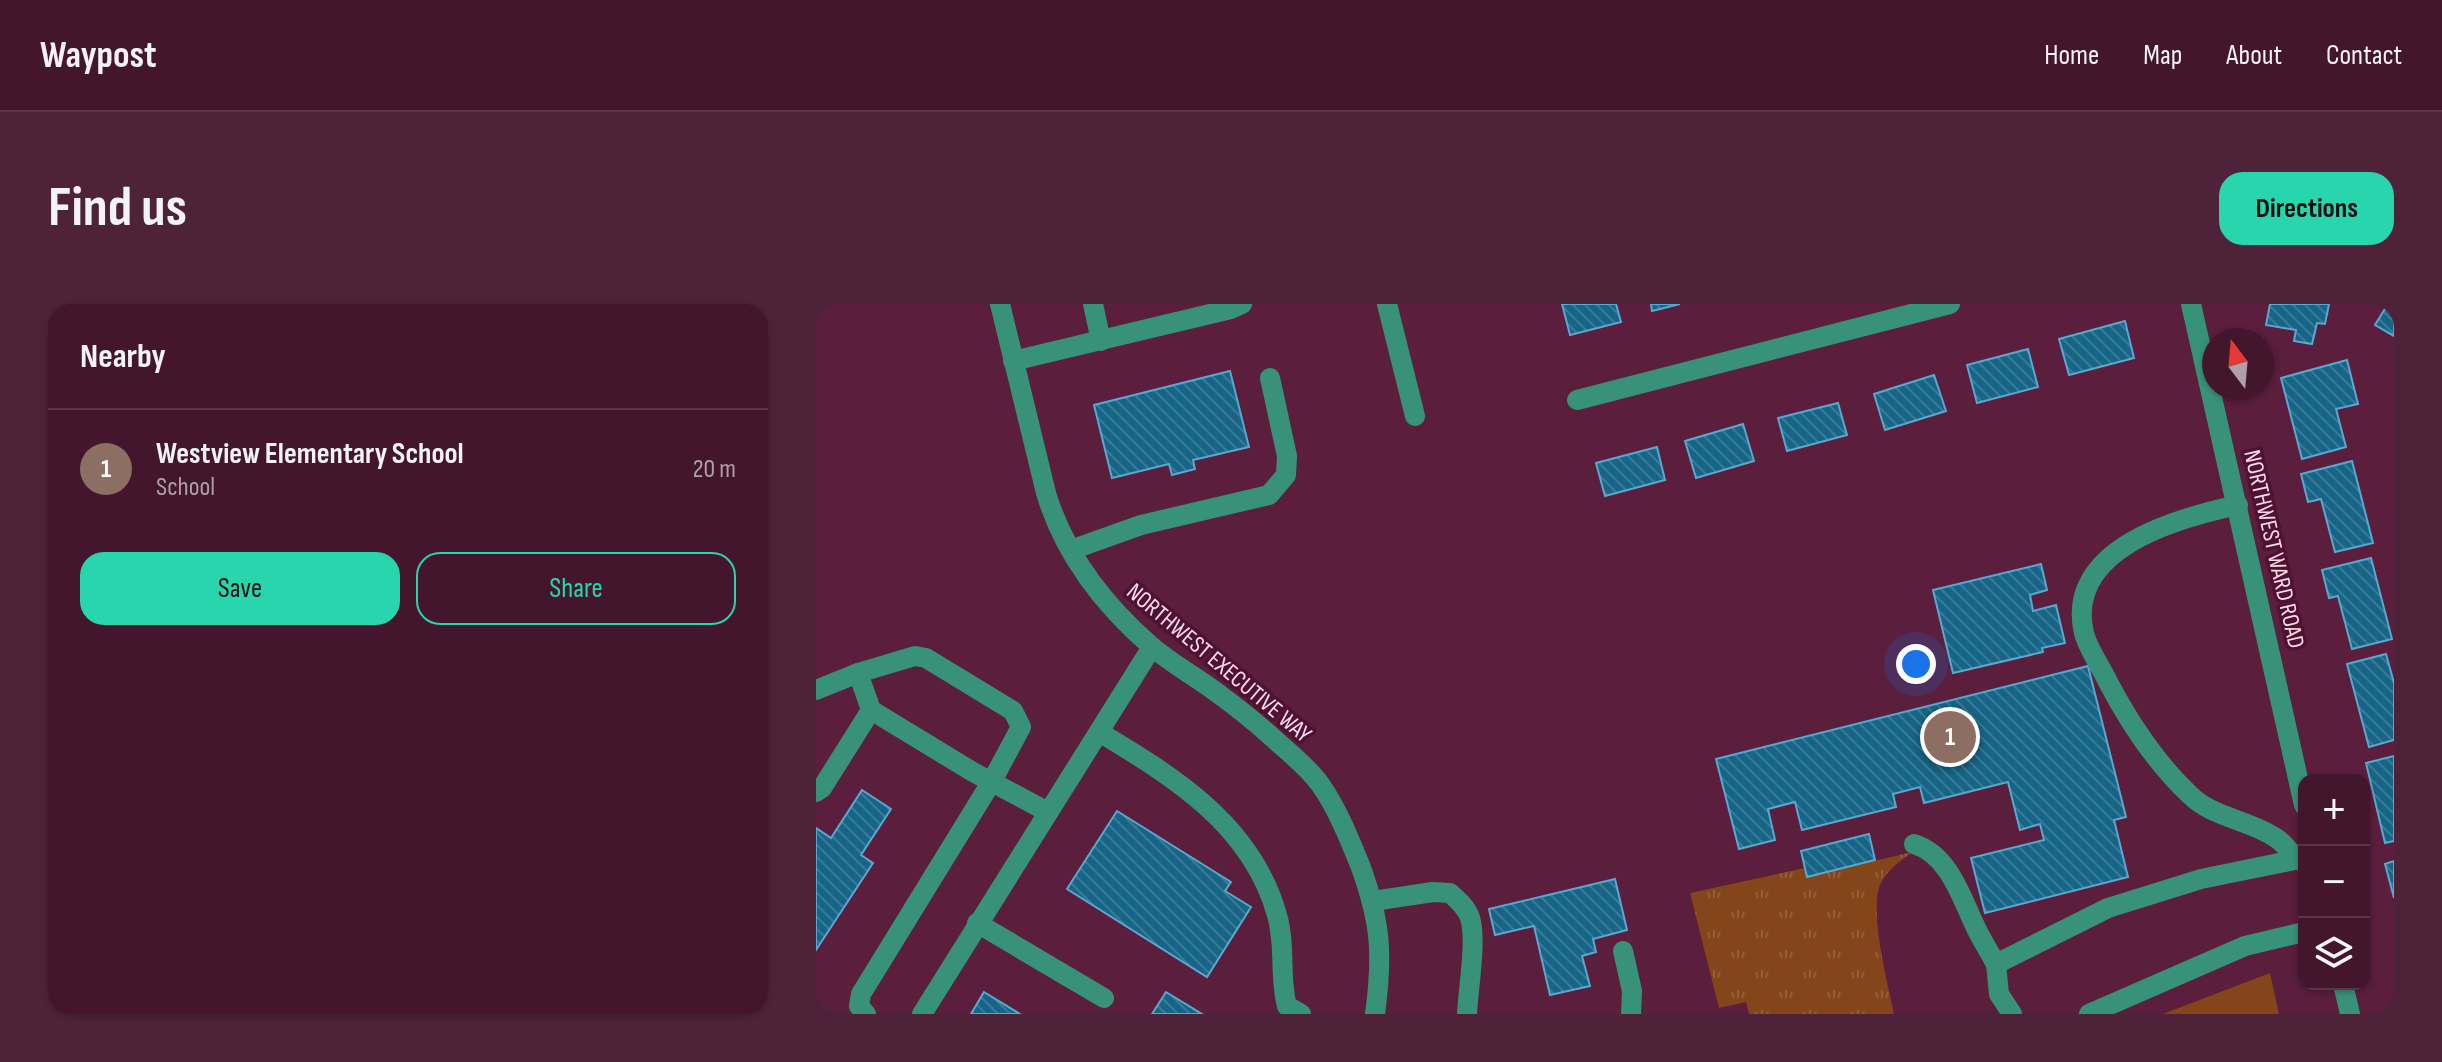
<!DOCTYPE html>
<meta charset="utf-8">
<style>
body{margin:0;font-family:"Sofia Sans Condensed",sans-serif;background:#4e233a;color:#f1f3f6}
.controls{position:absolute;right:24px;bottom:24px;display:grid;overflow:hidden;border-radius:16px;box-shadow:0 2px 6px #0004}
.controls button{width:72px;height:72px;display:grid;place-items:center;padding:0;border:0;border-bottom:2px solid #5c354a;background:#44162e;color:#f1f3f6;font:40px sans-serif}
.compass{position:absolute;left:1386px;top:24px;width:72px;height:72px;border-radius:50%;background:#44162e;box-shadow:0 2px 6px #0004;rotate:344deg}
.you{position:absolute;left:1100px;top:360px;width:28px;height:28px;margin:-20px;border:6px solid #fff;border-radius:50%;background:#1a73e8;box-shadow:0 0 0 12px #1a73e833}
.badge{display:grid;place-items:center;width:52px;height:52px;border-radius:50%;background:#28d5ad;color:#fff;font-size:26px;font-weight:700}
.pin{position:absolute;translate:-50% -50%;border:4px solid #fff;box-shadow:0 2px 8px #0006}
.list{margin:0;padding:0;list-style:none}
h2{display:flex;justify-content:space-between;align-items:center;height:104px;margin:0;padding:0 32px;font-size:34px}
h2 small{font-size:26px;font-weight:400;color:#af9faa}
.list li{display:grid;grid-template-columns:52px 1fr auto;gap:24px;align-items:center;box-sizing:border-box;height:120px;padding:0 32px;border-top:2px solid #5c354a}
.list b{display:block;font-size:30px;white-space:nowrap}
.list p{margin:0;font-size:26px;white-space:nowrap;color:#af9faa}
.list em{font-size:26px;font-style:normal;color:#af9faa}
.actions{display:flex;gap:16px;padding:24px 32px}
.actions a{flex:1;padding:18px 0;border:2px solid #28d5ad;border-radius:24px;text-align:center;font-size:28px;color:#28d5ad}
.actions .main{background:#28d5ad;color:#111}
.icon{flex:none;width:44px;height:44px;fill:none;stroke:currentColor;stroke-width:2;stroke-linecap:round;stroke-linejoin:round}
.map{position:relative;flex:none;width:1578px;height:710px;overflow:hidden;border-radius:24px}
header{display:flex;align-items:center;gap:48px;box-sizing:border-box;height:112px;padding:0 40px;background:#44162e;border-bottom:2px solid #5c354a}
header strong{font-size:38px}
nav{display:flex;gap:44px;margin-inline-start:auto;font-size:28px}
.intro{display:flex;align-items:center;justify-content:space-between;box-sizing:border-box;height:192px;padding:0 48px}
h1{margin:0;font-size:56px}
.button{padding:20px 36px;border-radius:24px;background:#28d5ad;color:#111;font-size:28px;font-weight:700}
main{display:flex;gap:48px;padding:0 48px}
aside{flex:1;background:#44162e;border-radius:24px;box-shadow:0 2px 6px #0004}
.map>svg:first-child{display:block}
.park{fill:url(#park-tufts)}
.pitch{fill:#834519}
.building{fill:url(#building-back-hatch);stroke:#5aa8cf;stroke-width:2}
.lines{fill:none;stroke-linecap:round;stroke-linejoin:round}
.minor{stroke:#389279;stroke-width:20}
.labels{text-anchor:middle;dominant-baseline:central;stroke-width:7;stroke-linejoin:round;paint-order:stroke}
.street-label{font-size:24px;fill:#fbdce8;stroke:#4f1232}
</style>
<header>
<strong>Waypost</strong>
<nav><a>Home</a><a>Map</a><a>About</a><a>Contact</a></nav>
</header>
<div class="intro"><h1>Find us</h1><a class="button">Directions</a></div>
<main>
<aside>
<h2>Nearby<small></small></h2>
<ul class="list">
<li><span class="badge" style="background:#8d6e63">1</span><div><b>Westview Elementary School</b><p>School</p></div><em>20 m</em></li>
</ul>
<div class="actions"><a class="main">Save</a><a>Share</a></div>
</aside>
<div class="map">
<svg width="1578" height="710" viewBox="0 0 1578 710">
<defs>
<pattern id="park-tufts" width="24" height="20" patternUnits="userSpaceOnUse" patternTransform="scale(2)"><rect width="24" height="20" fill="#834519"/><path d="M3 7l-1-3M5 7V3M7 7l1-3M15 17l-1-3M17 17v-4M19 17l1-3" fill="none" stroke="#955f3a"/></pattern>
<pattern id="building-back-hatch" width="6" height="6" patternUnits="userSpaceOnUse" patternTransform="scale(2)"><rect width="6" height="6" fill="#176586"/><path d="M-1 5l2 2M0 0l6 6M5-1l2 2" fill="none" stroke="#3a7a97"/></pattern>
</defs>
<rect width="100%" height="100%" fill="#5b1e3d"/>
<path class="park" d="M1096,548C1085,557 1071,566 1065,579C1052,604 1072,681 1078,710H933L930,698L903,704L874,589L989,564L991,573Z"/>
<polygon class="pitch" points="1454,669 1463,710 1347,710"/>
<g class="building">
<polygon points="746,0 800,0 805,18 754,31"/>
<polygon points="835,0 864,0 836,7"/>
<polygon points="1454,0 1513,0 1509,20 1501,19 1496,40 1478,37 1480,26 1450,21"/>
<polygon points="1572,0 1578,0 1578,32 1559,21"/>
<polygon points="1309,17 1318,54 1253,71 1243,35"/>
<polygon points="1212,45 1222,83 1161,99 1151,61"/>
<polygon points="1531,56 1542,100 1520,105 1530,143 1486,155 1465,74"/>
<polygon points="414,67 433,143 377,156 379,165 356,171 353,160 296,174 278,101"/>
<polygon points="1118,71 1130,107 1069,126 1058,90"/>
<polygon points="1022,99 1031,131 971,147 962,114"/>
<polygon points="927,120 938,157 880,174 869,137"/>
<polygon points="841,143 849,176 789,192 780,159"/>
<polygon points="1536,157 1557,239 1519,248 1505,195 1492,198 1485,170"/>
<polygon points="1555,254 1576,335 1536,345 1522,292 1513,294 1506,266"/>
<polygon points="1225,260 1231,286 1214,291 1217,307 1240,301 1249,339 1226,344 1227,348 1137,369 1117,286"/>
<polygon points="1570,350 1578,379 1578,436 1553,443 1531,360"/>
<polygon points="1272,362 1310,513 1298,516 1312,573 1169,609 1155,554 1228,536 1224,520 1204,526 1192,478 1108,499 1104,483 1077,490 1080,503 986,526 979,498 952,505 959,536 923,545 900,455"/>
<polygon points="1578,452 1578,537 1569,539 1550,459"/>
<polygon points="46,486 75,505 45,551 57,559 0,646 0,524 15,534"/>
<polygon points="301,507 415,578 409,587 435,603 391,673 251,585"/>
<polygon points="1053,530 1059,556 991,573 985,547"/>
<polygon points="1578,557 1578,594 1569,560"/>
<polygon points="799,575 811,626 777,635 780,648 766,652 774,682 734,691 718,622 679,631 673,605"/>
<polygon points="168,688 204,710 155,710"/>
<polygon points="350,688 386,710 336,710"/>
</g>
<g class="lines">
<g class="minor">
<path d="M184,0L230,189C248,249 288,301 335,342C356,360 382,374 404,391C422,404 439,418 456,433C472,448 491,462 504,480C521,504 533,534 544,561C565,618 567,651 559,710"/>
<polyline points="277,0 285,37"/>
<polyline points="571,0 599,112"/>
<polyline points="1375,0 1488,501"/>
<polyline points="197,57 415,5 426,0"/>
<polyline points="761,96 1134,0"/>
<path d="M1422,201C1361,214 1248,245 1268,329C1272,345 1285,363 1292,378C1313,418 1341,460 1374,491C1397,514 1434,516 1460,534C1468,539 1475,549 1481,556"/>
<polyline points="255,246 325,221 453,191 470,171 471,152 454,74"/>
<polyline points="42,369 99,352 110,354 197,407 205,423 176,477 45,690 43,702 50,710"/>
<polyline points="0,386 42,369 55,406 157,468 232,508"/>
<path d="M283,428C358,473 436,521 461,611C470,642 463,673 471,702L485,710"/>
<polyline points="0,488 6,484 55,406"/>
<path d="M1098,540C1134,551 1146,596 1161,626C1167,638 1174,649 1180,660"/>
<path d="M557,597L617,588L634,589C642,596 651,604 654,614C661,635 652,686 651,710"/>
<polyline points="161,619 288,694"/>
<polyline points="807,647 816,687 815,710"/>
<polyline points="1527,680 1534,710"/>
<polyline points="106,710 336,343"/>
<polyline points="1196,710 1183,690 1180,660 1292,604 1385,575 1488,554"/>
<polyline points="1273,710 1429,642 1488,628"/>
</g>
</g>
<g class="labels">
<g class="street-label">
<text transform="translate(1458 245) rotate(77)">NORTHWEST WARD ROAD</text>
<text transform="translate(403 359) rotate(40)">NORTHWEST EXECUTIVE WAY</text>
</g>
</g>
</svg>
<div class="controls">
<button>+</button>
<button>−</button>
<button><svg class="icon" aria-label="layers" viewBox="0 0 24 24"><path d="M12 4l9 5-9 5-9-5zM3 14l9 5 9-5"/></svg></button>
</div>
<svg class="compass" viewBox="-18 -18 36 36"><path d="M0-13l5 13h-10z" fill="#e53935"/><path d="M0 13l5-13h-10z" fill="#af9faa"/></svg>
<div class="you"></div>
<div class="pin badge" style="left:1134px;top:433px;background:#8d6e63">1</div>
</div>
</main>
